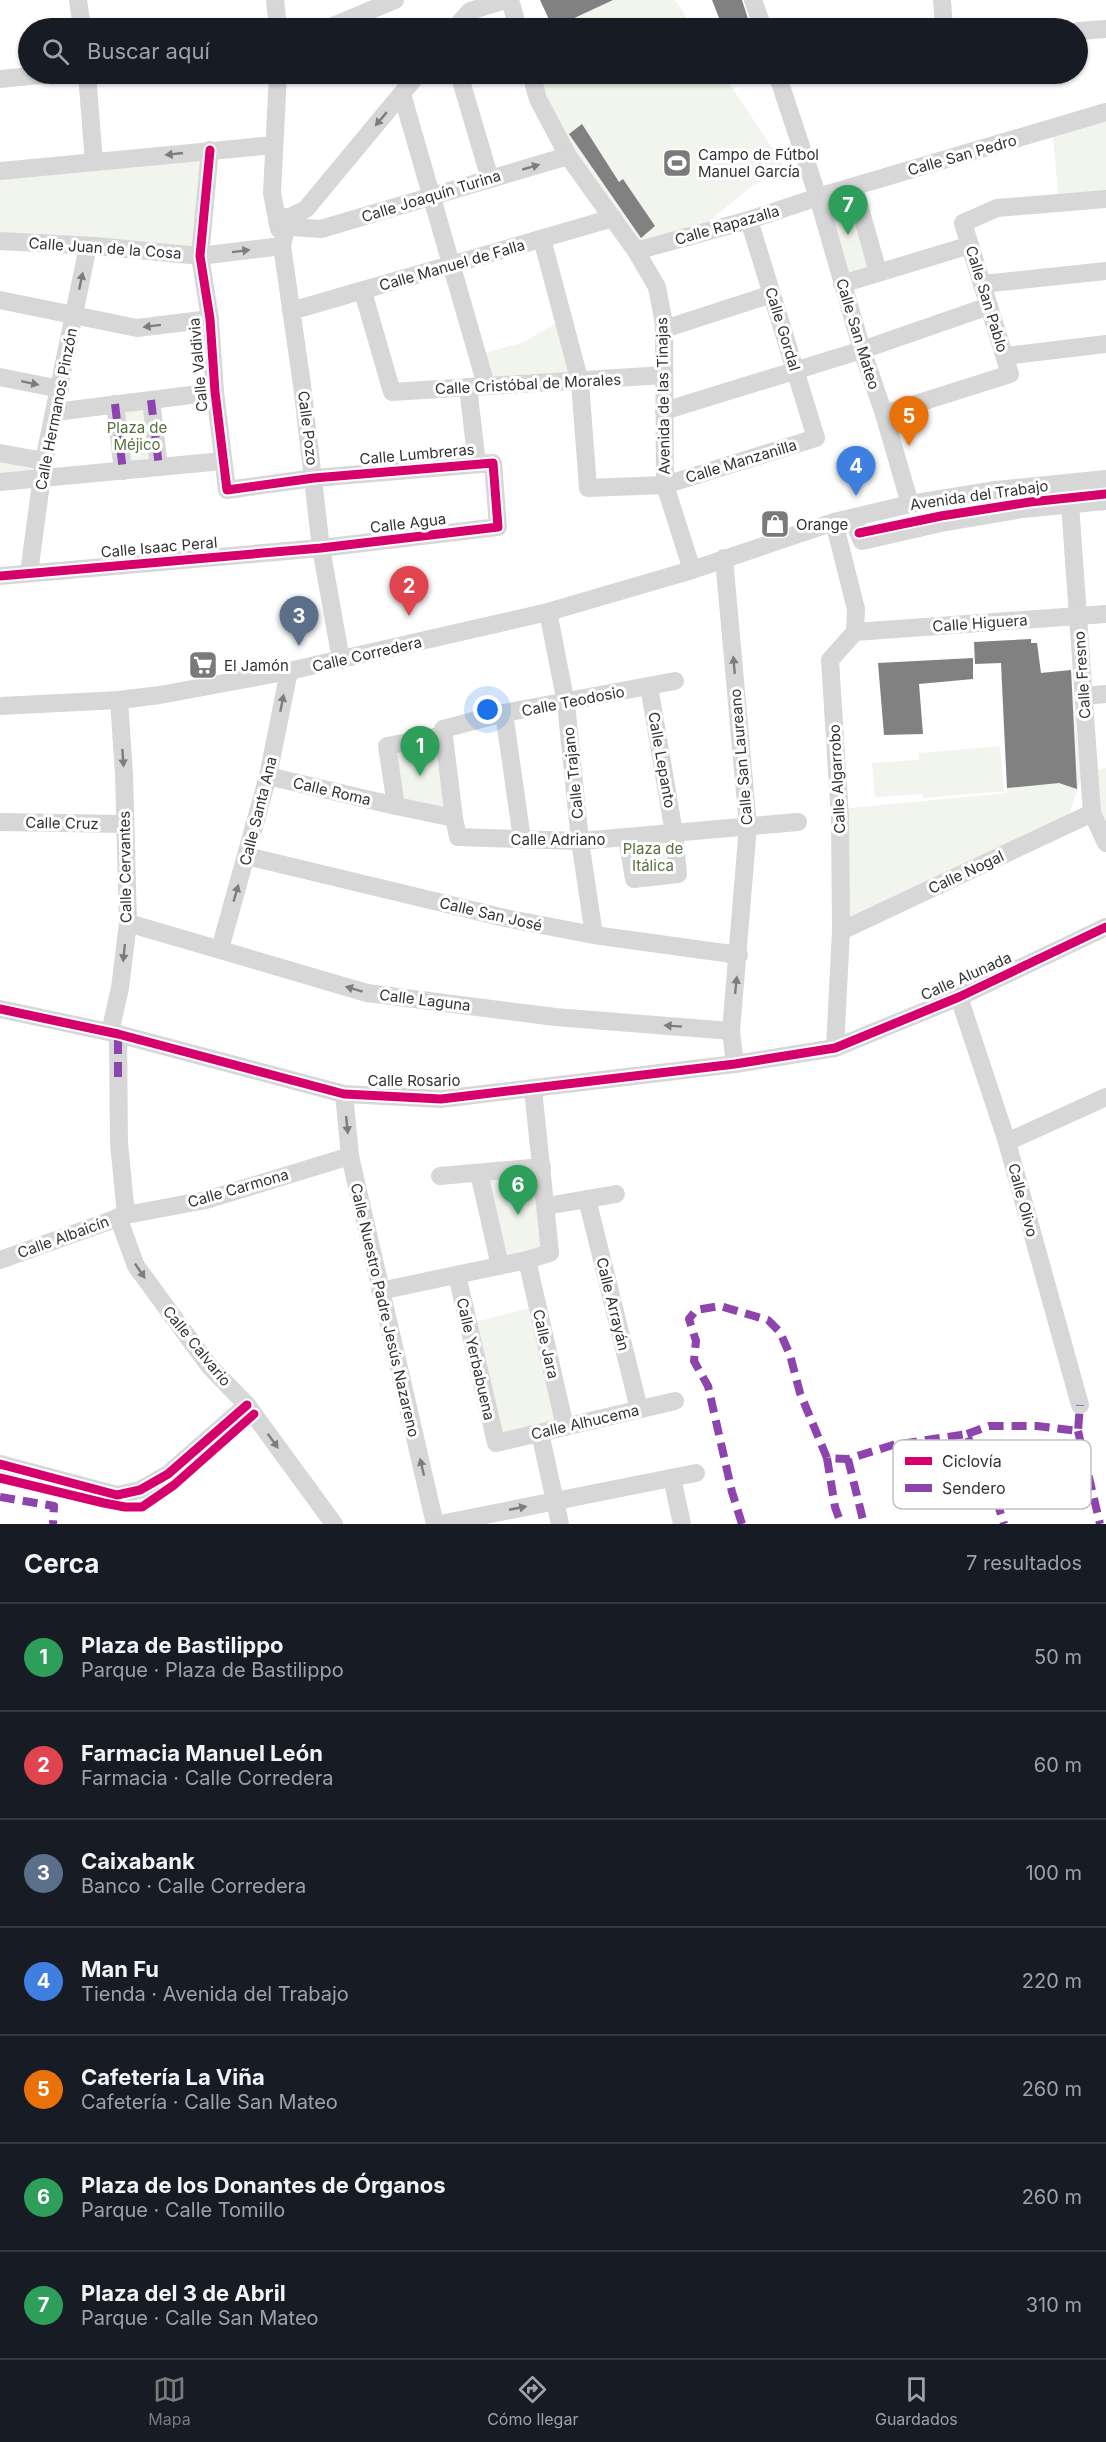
<!DOCTYPE html>
<html lang="es">
<meta charset="utf-8">
<style>
body{margin:0;font-family:Inter,sans-serif;background:#20242c;color:#f1f3f6}
.you{position:absolute;left:488px;top:710px;width:21px;height:21px;margin:-15px;border:4px solid #fff;border-radius:50%;background:#1a73e8;box-shadow:0 0 0 9px #1a73e833}
.badge{display:grid;place-items:center;width:39px;height:39px;border-radius:50%;background:#7a7a7a;color:#fff;font-size:20px;font-weight:700}
.pin{position:absolute;translate:-50% -50px;filter:drop-shadow(0 2px 3px #0008)}
.pin::after{content:'';position:absolute;top:32px;width:21px;height:18px;background:inherit;clip-path:polygon(0 0,100% 0,50% 100%)}
.list{margin:0;padding:0;list-style:none}
h2{display:flex;justify-content:space-between;align-items:center;height:78px;margin:0;padding:0 24px;font-size:26px}
h2 small{font-size:20px;font-weight:400;color:#9ea1a6}
.list li{display:grid;grid-template-columns:39px 1fr auto;gap:18px;align-items:center;box-sizing:border-box;height:108px;padding:0 24px;border-top:2px solid #363941}
.list b{display:block;font-size:22px;white-space:nowrap}
.list p{margin:0;font-size:20px;white-space:nowrap;color:#9ea1a6}
.list em{font-size:20px;font-style:normal;color:#9ea1a6}
.icon{flex:none;width:33px;height:33px;fill:none;stroke:currentColor;stroke-width:2;stroke-linecap:round;stroke-linejoin:round}
.map{position:relative;flex:none;width:1106px;height:1524px;overflow:hidden}
.search{position:absolute;background:#171b24;box-shadow:0 2px 4px #0004;left:18px;right:18px;top:18px;height:66px;display:flex;align-items:center;gap:15px;box-sizing:border-box;padding:0 21px;border-radius:33px;color:#9ea1a6;font-size:22px}
.sheet{height:834px;background:#171b24}
nav{display:flex;justify-content:space-around;align-items:center;box-sizing:border-box;height:84px;border-top:2px solid #363941;background:#171b24;font-size:16px;color:#9ea1a6}
nav a{display:grid;justify-items:center;gap:3px}
nav .on{color:#7a7a7a}
.map>svg:first-child{display:block}
.green{fill:#f1f5ed}
.building{fill:#818181}
.lines{fill:none;stroke-linecap:round;stroke-linejoin:round}
.minor{stroke:#d7d7d7;stroke-width:18}
.quiet{stroke:#8e44ad;stroke-width:8;stroke-dasharray:15 8;stroke-linecap:butt}
.cycleway-casing{stroke:#fff;stroke-width:13}
.cycleway{stroke:#d6006c;stroke-width:9}
.oneway{fill:#7d7d7d}
.labels{text-anchor:middle;dominant-baseline:central;stroke-width:6;stroke-linejoin:round;paint-order:stroke}
.poi-label{font-size:15px;fill:#333;stroke:#fff;text-anchor:start}
.street-label{font-size:15px;fill:#333;stroke:#fff}
.park-label{font-size:15px;fill:#56703f;stroke:#fff}
.key{fill:#fff;stroke:#c2c2c2;stroke-width:1.5}
.key-label{font-size:16px;fill:#333}
</style>
<div class="map">
<svg width="1106" height="1524" viewBox="0 0 1106 1524">
<rect width="100%" height="100%" fill="#fff"/>
<g class="green">
<polygon points="613,0 675,0 694,28 553,28"/>
<polygon points="531,74 723,74 786,169 752,186 691,236 636,251 568,156"/>
<polygon points="1106,112 1106,199 1059,203 1052,128"/>
<polygon points="210,150 200,256 0,241 0,171"/>
<polygon points="854,187 878,272 842,284 818,197"/>
<polygon points="563,319 580,382 486,385 478,355 524,342"/>
<polygon points="151,400 159,467 123,471 115,404"/>
<polygon points="0,453 44,461 41,478 0,482"/>
<polygon points="1071,670 1081,779 1065,826 841,931 840,809 1007,793 1001,676"/>
<polygon points="444,735 454,818 396,806 387,746"/>
<polygon points="1000,746 1004,791 923,798 922,794 875,797 872,763 919,760 919,753"/>
<polygon points="1106,768 1106,843 1090,770"/>
<polygon points="674,833 678,874 634,879 627,838"/>
<polygon points="542,1167 550,1253 500,1266 479,1173"/>
<polygon points="537,1306 565,1427 496,1443 468,1324"/>
</g>
<g class="building">
<polygon points="540,0 613,0 553,28"/>
<polygon points="712,0 742,0 750,25 740,28 723,28"/>
<polygon points="582,124 619,182 623,179 655,226 641,238 569,134"/>
<polygon points="1031,639 1031,643 1037,643 1041,673 1071,670 1077,789 1059,783 1007,788 1001,663 975,664 974,642"/>
<polygon points="973,658 973,679 919,684 923,734 884,735 878,663"/>
</g>
<g class="lines">
<g class="minor">
<polyline points="78,0 82,28"/>
<polyline points="275,0 278,28"/>
<polyline points="510,0 518,28"/>
<polyline points="753,0 763,28"/>
<polyline points="942,0 944,28"/>
<polyline points="328,28 395,0"/>
<polyline points="455,28 470,11 506,0"/>
<polyline points="1078,31 1106,29"/>
<polyline points="87,74 94,162"/>
<polyline points="278,74 272,193 279,229"/>
<polyline points="459,74 490,179"/>
<polyline points="531,74 538,99 568,156 636,251 657,287 664,324 665,485 692,570"/>
<polyline points="777,74 818,197 862,350 884,414 910,504"/>
<polyline points="0,79 51,74"/>
<polyline points="402,94 486,385"/>
<polyline points="0,171 274,145"/>
<polyline points="854,187 878,272"/>
<polyline points="277,221 280,217 290,217 306,209 418,74"/>
<polyline points="293,227 321,229 568,156"/>
<polyline points="285,232 282,246 302,385 321,548 341,660"/>
<polyline points="542,239 580,382 588,488 665,485 816,438 749,220"/>
<polyline points="0,241 95,246 200,256 282,246"/>
<polyline points="636,251 749,220 818,197 1106,112"/>
<polyline points="842,284 970,245"/>
<polyline points="982,284 1106,271"/>
<polyline points="363,292 392,392 664,375"/>
<polyline points="0,300 137,328 210,319"/>
<polyline points="291,311 613,218"/>
<polyline points="664,329 772,294"/>
<polyline points="1005,356 1106,344"/>
<polyline points="0,377 60,389"/>
<polyline points="468,387 477,464"/>
<polyline points="151,400 159,467"/>
<polyline points="115,404 123,471"/>
<polyline points="664,411 862,350 989,306"/>
<polyline points="55,412 215,392"/>
<polyline points="884,414 1010,374 963,223 997,208 1106,199"/>
<polyline points="0,453 44,461"/>
<polyline points="0,482 223,461"/>
<polyline points="1070,504 1092,813 1106,843"/>
<polyline points="852,518 862,541 941,523 1023,509 1106,501"/>
<polyline points="834,522 856,609 855,632 830,660 840,818 841,931 835,1048"/>
<polyline points="724,558 748,826 731,1031 735,1064"/>
<polyline points="29,573 44,461 88,246"/>
<polyline points="0,576 321,548 498,527 493,463 314,478 227,490 215,392 210,319 200,256 210,150"/>
<polyline points="548,612 566,703 580,841 594,935"/>
<polyline points="855,632 1106,614"/>
<polyline points="1084,696 1106,694"/>
<polyline points="0,706 119,700 160,695 289,671 548,612 692,570 834,522 910,504 996,490 1106,479"/>
<polyline points="504,713 522,839"/>
<polyline points="444,735 387,746 396,806 454,818 443,729 504,713 675,681"/>
<polyline points="268,776 396,806"/>
<polyline points="454,818 458,837 580,841 798,822"/>
<polyline points="0,822 124,824"/>
<polyline points="627,837 634,879 678,874 674,833 649,686"/>
<polyline points="247,856 505,918 594,935 739,955"/>
<polyline points="128,923 367,993 555,1017 731,1031"/>
<polyline points="841,931 1092,813"/>
<polyline points="220,949 268,776 289,671"/>
<polyline points="959,997 1007,1142 1080,1405"/>
<polyline points="0,1009 118,1034 344,1094 441,1099 735,1064 835,1048 959,997 1106,927"/>
<polyline points="110,1032 120,988 128,923 124,774 119,700"/>
<polyline points="118,1034 119,1143 126,1215"/>
<polyline points="344,1094 350,1156 435,1524"/>
<polyline points="1007,1142 1106,1097"/>
<polyline points="479,1173 500,1266"/>
<polyline points="440,1176 542,1167"/>
<polyline points="587,1199 639,1409"/>
<polyline points="547,1206 616,1194"/>
<polyline points="118,1217 136,1266 210,1367 247,1405 334,1524"/>
<polyline points="0,1260 126,1215 206,1200 350,1156"/>
<polyline points="527,1260 565,1427"/>
<polyline points="457,1275 496,1443 675,1401"/>
<polyline points="380,1291 527,1260 550,1253 533,1089"/>
<polyline points="540,1433 560,1524"/>
<polyline points="0,1464 117,1495 140,1490 168,1474 247,1405"/>
<polyline points="672,1478 682,1524"/>
<polyline points="440,1524 696,1473"/>
</g>
<g class="quiet">
<polyline points="151,400 159,467"/>
<polyline points="115,404 123,471"/>
<polyline points="118,1077 118,1034"/>
<polyline points="1078,1431 1100,1524"/>
<polyline points="967,1434 989,1426 1037,1426 1078,1431 1080,1405"/>
<polyline points="827,1458 835,1507 841,1524"/>
<polyline points="848,1459 864,1524"/>
<polyline points="0,1497 54,1506 53,1524"/>
<polyline points="742,1524 732,1492 708,1386 694,1361 696,1341 689,1319 696,1310 720,1306 768,1320 780,1332 790,1355 800,1393 827,1458 848,1459 893,1445 967,1434 975,1456 992,1486 1004,1524"/>
</g>
<g class="cycleway-casing">
<g id="cycleway">
<polyline points="859,533 941,516 1030,502 1106,494"/>
<polyline points="0,576 321,548 498,527 493,463 314,478 227,490 215,392 210,319 200,256 210,150"/>
<polyline points="0,1009 118,1034 344,1094 441,1099 735,1064 835,1048 959,997 1106,927"/>
<polyline points="0,1464 117,1495 140,1490 168,1474 247,1405"/>
<polyline points="0,1478 104,1503 125,1507 142,1507 174,1485 254,1414"/>
</g>
</g>
<use href="#cycleway" class="cycleway"/>
</g>
<defs><path id="oneway-solid" d="M-6-.8H1V-3.2L6.5 0L1 3.2V.8H-6Z" transform="scale(1.5)"/></defs>
<g class="oneway">
<use href="#oneway-solid" transform="translate(381 119) rotate(130)"/>
<use href="#oneway-solid" transform="translate(174 154) rotate(174)"/>
<use href="#oneway-solid" transform="translate(531 167) rotate(-16)"/>
<use href="#oneway-solid" transform="translate(241 251) rotate(-7)"/>
<use href="#oneway-solid" transform="translate(81 281) rotate(-78)"/>
<use href="#oneway-solid" transform="translate(152 326) rotate(173)"/>
<use href="#oneway-solid" transform="translate(30 383) rotate(12)"/>
<use href="#oneway-solid" transform="translate(734 665) rotate(-95)"/>
<use href="#oneway-solid" transform="translate(282 703) rotate(-79)"/>
<use href="#oneway-solid" transform="translate(123 758) rotate(86)"/>
<use href="#oneway-solid" transform="translate(236 893) rotate(-74)"/>
<use href="#oneway-solid" transform="translate(124 953) rotate(96)"/>
<use href="#oneway-solid" transform="translate(736 985) rotate(-84)"/>
<use href="#oneway-solid" transform="translate(354 989) rotate(-163)"/>
<use href="#oneway-solid" transform="translate(673 1026) rotate(-176)"/>
<use href="#oneway-solid" transform="translate(347 1125) rotate(84)"/>
<use href="#oneway-solid" transform="translate(140 1271) rotate(56)"/>
<use href="#oneway-solid" transform="translate(273 1441) rotate(54)"/>
<use href="#oneway-solid" transform="translate(422 1467) rotate(-103)"/>
<use href="#oneway-solid" transform="translate(518 1508) rotate(-11)"/>
</g>
<defs>
<g id="stadium-square" transform="scale(1.5)"><rect x="-9" y="-9" width="18" height="18" rx="4" fill="#7a7a7a" stroke="#fff"/><path d="M0-5a6.5 5 0 1 0 0 10a6.5 5 0 1 0 0-10ZM-3.5-1.8h7v3.6h-7Z" fill="#fff"/></g>
<g id="shop-square" transform="scale(1.5)"><rect x="-9" y="-9" width="18" height="18" rx="4" fill="#7a7a7a" stroke="#fff"/><path d="M-5-2.5h2.3a2.7 3.5 0 0 1 5.4 0H5L5.5 6h-11ZM-1.5-2.5h3a1.5 2.3 0 0 0-3 0Z" fill="#fff"/></g>
<g id="supermarket-square" transform="scale(1.5)"><rect x="-9" y="-9" width="18" height="18" rx="4" fill="#7a7a7a" stroke="#fff"/><path d="M-6-5.5h2.5l.6 2H6L4.5 2H-2.5L-4.4-4H-6ZM-1.5 3.2a1.3 1.3 0 1 0 .1 0ZM3 3.2a1.3 1.3 0 1 0 .1 0Z" fill="#fff"/></g>
</defs>
<g fill-rule="evenodd">
<use href="#stadium-square" x="677" y="163"/>
<use href="#shop-square" x="775" y="524"/>
<use href="#supermarket-square" x="203" y="665"/>
</g>
<g class="labels">
<g class="poi-label">
<text x="698" y="154">Campo de Fútbol<tspan x="698" dy="17">Manuel García</tspan></text>
<text x="796" y="524">Orange</text>
<text x="224" y="665">El Jamón</text>
</g>
<g class="street-label">
<text transform="translate(962 155) rotate(-16)">Calle San Pedro</text>
<text transform="translate(431 196) rotate(-17)">Calle Joaquín Turina</text>
<text transform="translate(727 225) rotate(-16)">Calle Rapazalla</text>
<text transform="translate(105 248) rotate(4)">Calle Juan de la Cosa</text>
<text transform="translate(452 265) rotate(-16)">Calle Manuel de Falla</text>
<text transform="translate(987 299) rotate(73)">Calle San Pablo</text>
<text transform="translate(783 329) rotate(73)">Calle Gordal</text>
<text transform="translate(858 334) rotate(73)">Calle San Mateo</text>
<text transform="translate(198 365) rotate(-95)">Calle Valdivia</text>
<text transform="translate(528 384) rotate(-3)">Calle Cristóbal de Morales</text>
<text transform="translate(663 396) rotate(-91)">Avenida de las Tinajas</text>
<text transform="translate(56 409) rotate(-79)">Calle Hermanos Pinzón</text>
<text transform="translate(308 428) rotate(83)">Calle Pozo</text>
<text transform="translate(417 454) rotate(-5)">Calle Lumbreras</text>
<text transform="translate(741 461) rotate(-17)">Calle Manzanilla</text>
<text transform="translate(979 495) rotate(-8)">Avenida del Trabajo</text>
<text transform="translate(408 523) rotate(-7)">Calle Agua</text>
<text transform="translate(159 547) rotate(-5)">Calle Isaac Peral</text>
<text transform="translate(980 623) rotate(-4)">Calle Higuera</text>
<text transform="translate(367 654) rotate(-13)">Calle Corredera</text>
<text transform="translate(1082 675) rotate(-94)">Calle Fresno</text>
<text transform="translate(573 701) rotate(-11)">Calle Teodosio</text>
<text transform="translate(741 757) rotate(-95)">Calle San Laureano</text>
<text transform="translate(662 760) rotate(80)">Calle Lepanto</text>
<text transform="translate(573 773) rotate(-96)">Calle Trajano</text>
<text transform="translate(837 779) rotate(-93)">Calle Algarrobo</text>
<text transform="translate(332 791) rotate(13)">Calle Roma</text>
<text transform="translate(258 811) rotate(-76)">Calle Santa Ana</text>
<text transform="translate(62 823) rotate(1)">Calle Cruz</text>
<text x="558" y="839">Calle Adriano</text>
<text transform="translate(125 867) rotate(-91)">Calle Cervantes</text>
<text transform="translate(966 872) rotate(-25)">Calle Nogal</text>
<text transform="translate(491 914) rotate(13)">Calle San José</text>
<text transform="translate(966 976) rotate(-24)">Calle Alunada</text>
<text transform="translate(425 1000) rotate(7)">Calle Laguna</text>
<text x="414" y="1080">Calle Rosario</text>
<text transform="translate(238 1188) rotate(-16)">Calle Carmona</text>
<text transform="translate(1023 1200) rotate(75)">Calle Olivo</text>
<text transform="translate(63 1237) rotate(-20)">Calle Albaicín</text>
<text transform="translate(613 1304) rotate(76)">Calle Arrayán</text>
<text transform="translate(385 1310) rotate(77)">Calle Nuestro Padre Jesús Nazareno</text>
<text transform="translate(546 1344) rotate(77)">Calle Jara</text>
<text transform="translate(197 1346) rotate(51)">Calle Calvario</text>
<text transform="translate(476 1359) rotate(77)">Calle Yerbabuena</text>
<text transform="translate(585 1422) rotate(-13)">Calle Alhucema</text>
</g>
<g class="park-label">
<text x="137" y="427">Plaza de<tspan x="137" dy="17">Méjico</tspan></text>
<text x="653" y="848">Plaza de<tspan x="653" dy="17">Itálica</tspan></text>
</g>
</g>
<rect x="893" y="1440" width="198" height="69" rx="9" class="key"/>
<rect x="905" y="1457" width="27" height="8" fill="#d6006c"/>
<rect x="905" y="1484" width="27" height="8" fill="#8e44ad"/>
<g class="key-label">
<text x="942" y="1467">Ciclovía</text>
<text x="942" y="1494">Sendero</text>
</g>
</svg>
<div class="you"></div>
<div class="pin badge" style="left:420px;top:776px;background:#2e9e5b">1</div>
<div class="pin badge" style="left:409px;top:616px;background:#e0444e">2</div>
<div class="pin badge" style="left:299px;top:646px;background:#5c6f8a">3</div>
<div class="pin badge" style="left:856px;top:496px;background:#3f7fe0">4</div>
<div class="pin badge" style="left:909px;top:446px;background:#e8710a">5</div>
<div class="pin badge" style="left:518px;top:1215px;background:#2e9e5b">6</div>
<div class="pin badge" style="left:848px;top:235px;background:#2e9e5b">7</div>
<div class="search"><svg class="icon" aria-label="search" viewBox="0 0 24 24"><circle cx="10" cy="10" r="6"/><path d="M15 15l6 6"/></svg>Buscar aquí</div>
</div>
<section class="sheet">
<h2>Cerca<small>7 resultados</small></h2>
<ul class="list">
<li><span class="badge" style="background:#2e9e5b">1</span><div><b>Plaza de Bastilippo</b><p>Parque · Plaza de Bastilippo</p></div><em>50 m</em></li>
<li><span class="badge" style="background:#e0444e">2</span><div><b>Farmacia Manuel León</b><p>Farmacia · Calle Corredera</p></div><em>60 m</em></li>
<li><span class="badge" style="background:#5c6f8a">3</span><div><b>Caixabank</b><p>Banco · Calle Corredera</p></div><em>100 m</em></li>
<li><span class="badge" style="background:#3f7fe0">4</span><div><b>Man Fu</b><p>Tienda · Avenida del Trabajo</p></div><em>220 m</em></li>
<li><span class="badge" style="background:#e8710a">5</span><div><b>Cafetería La Viña</b><p>Cafetería · Calle San Mateo</p></div><em>260 m</em></li>
<li><span class="badge" style="background:#2e9e5b">6</span><div><b>Plaza de los Donantes de Órganos</b><p>Parque · Calle Tomillo</p></div><em>260 m</em></li>
<li><span class="badge" style="background:#2e9e5b">7</span><div><b>Plaza del 3 de Abril</b><p>Parque · Calle San Mateo</p></div><em>310 m</em></li>
</ul>
</section>
<nav>
<a class="on"><svg class="icon" aria-label="map" viewBox="0 0 24 24"><path d="M3 6l6-2 6 2 6-2v14l-6 2-6-2-6 2zM9 4v14M15 6v14"/></svg>Mapa</a>
<a><svg class="icon" aria-label="directions" viewBox="0 0 24 24"><path d="M12 3l9 9-9 9-9-9zM9 14v-3h6M13 9l2 2-2 2"/></svg>Cómo llegar</a>
<a><svg class="icon" aria-label="saved" viewBox="0 0 24 24"><path d="M7 4h10v16l-5-4-5 4z"/></svg>Guardados</a>
</nav>
